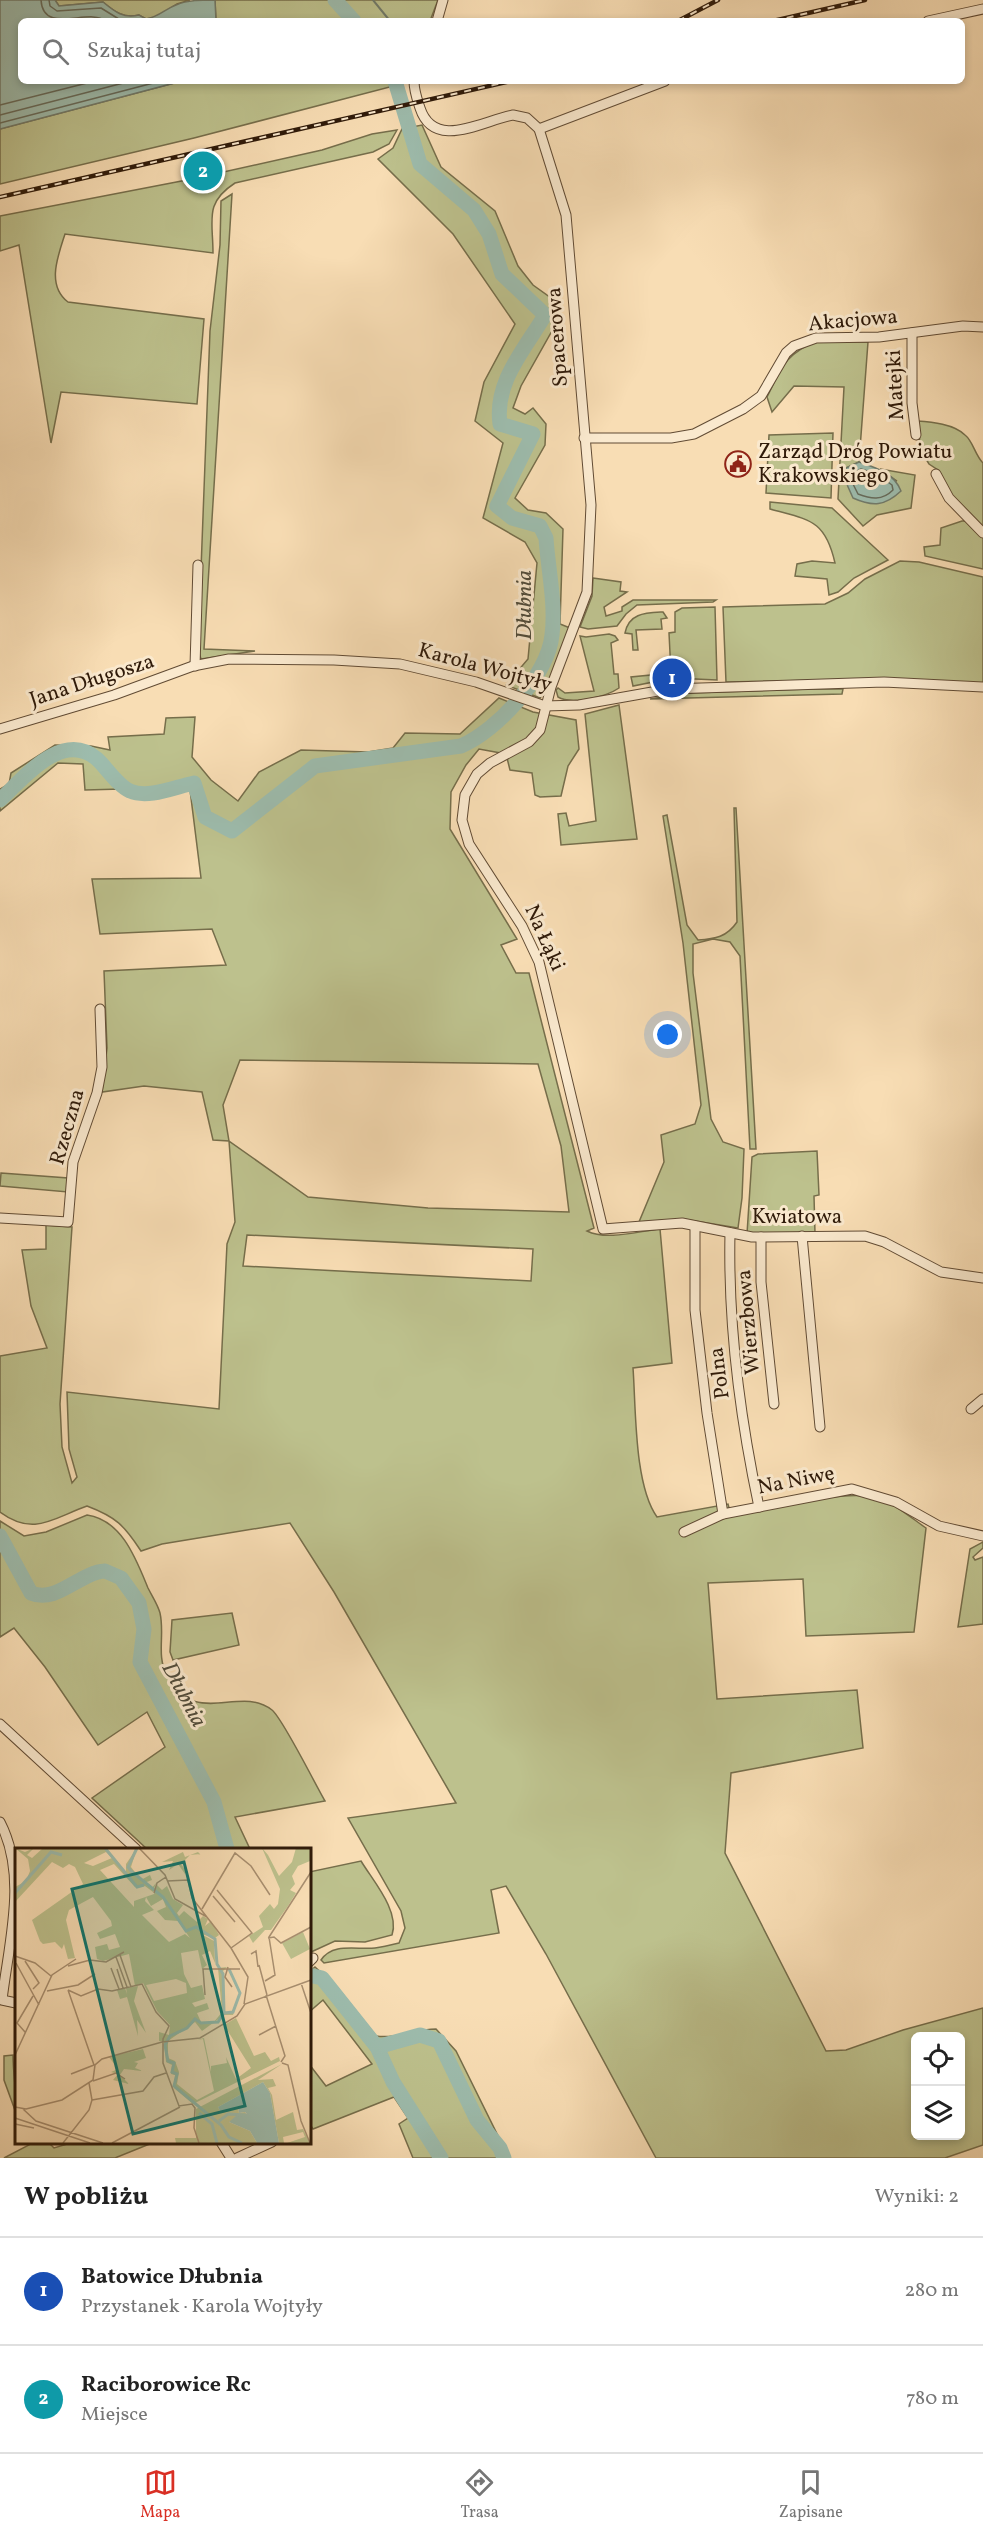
<!DOCTYPE html>
<html lang="pl">
<meta charset="utf-8">
<style>
body{margin:0;font-family:Vollkorn,serif;background:#f6f6f6;color:#222}
.controls{position:absolute;right:18px;bottom:18px;display:grid;overflow:hidden;border-radius:9px;box-shadow:0 3px 9px #0003}
.controls button{width:54px;height:54px;display:grid;place-items:center;padding:0;border:0;border-bottom:2px solid #e0e0e0;background:#fff;color:#222;font:30px sans-serif}
.you{position:absolute;left:668px;top:1035px;width:21px;height:21px;margin:-15px;border:4px solid #fff;border-radius:50%;background:#1a73e8;box-shadow:0 0 0 9px #1a73e833}
.badge{display:grid;place-items:center;width:39px;height:39px;border-radius:50%;background:#d93025;color:#fff;font-size:20px;font-weight:700}
.pin{position:absolute;translate:-50% -50%;border:3px solid #fff;box-shadow:0 2px 6px #0006}
.list{margin:0;padding:0;list-style:none}
h2{display:flex;justify-content:space-between;align-items:center;height:78px;margin:0;padding:0 24px;font-size:26px}
h2 small{font-size:20px;font-weight:400;color:#767676}
.list li{display:grid;grid-template-columns:39px 1fr auto;gap:18px;align-items:center;box-sizing:border-box;height:108px;padding:0 24px;border-top:2px solid #e0e0e0}
.list b{display:block;font-size:22px;white-space:nowrap}
.list p{margin:0;font-size:20px;white-space:nowrap;color:#767676}
.list em{font-size:20px;font-style:normal;color:#767676}
.icon{flex:none;width:33px;height:33px;fill:none;stroke:currentColor;stroke-width:2;stroke-linecap:round;stroke-linejoin:round}
.map{position:relative;flex:none;width:983px;height:2158px;overflow:hidden}
.search{position:absolute;background:#fff;box-shadow:0 3px 9px #0003;left:18px;right:18px;top:18px;height:66px;display:flex;align-items:center;gap:15px;box-sizing:border-box;padding:0 21px;border-radius:9px;color:#767676;font-size:22px}
.sheet{height:294px;background:#fff}
nav{display:flex;justify-content:space-around;align-items:center;box-sizing:border-box;height:84px;border-top:2px solid #e0e0e0;background:#fff;font-size:16px;color:#767676}
nav a{display:grid;justify-items:center;gap:3px}
nav .on{color:#d93025}
.map>svg:first-child{display:block}
.green{fill:#bdc18d;stroke:#766e4b;stroke-width:1.5;fill-rule:evenodd}
.water{fill:#9dbcad;stroke:#717b6b;stroke-width:1.5}
.lines{fill:none;stroke-linecap:round;stroke-linejoin:round}
.shore{stroke:#666b5b;stroke-width:1.5}
.stream{stroke:#717b6b;stroke-width:2}
.river{stroke:#9dbcad;stroke-width:15}
.minor-casing{stroke:#614b34;stroke-width:11}
.minor{stroke:#fae9ce;stroke-width:9}
.rail-casing{stroke:#2f1a09;stroke-width:4.5}
.rail{stroke:#fae9ce;stroke-width:2;stroke-dasharray:7;stroke-linecap:butt}
.labels{text-anchor:middle;dominant-baseline:central;stroke-width:6;stroke-linejoin:round;paint-order:stroke}
.street-label{font-size:21px;fill:#2f1a09;stroke:#fae9ce}
.poi-label{font-size:21px;fill:#2f1a09;stroke:#fae9ce;text-anchor:start}
.water-label{font-size:22px;font-style:italic;fill:#504b3a;stroke:#fae9ce}
.inset-river{fill:none;stroke:#9dbcad;stroke-width:3}
.inset-road{fill:none;stroke:#a88f70;stroke-width:1.5}
.view{fill:#0f766e;fill-opacity:0.15;stroke:#0f766e;stroke-width:3}
.inset-edge{fill:none;stroke:#2f1a09;stroke-width:3}
</style>
<div class="map">
<svg width="983" height="2158" viewBox="0 0 983 2158">
<rect width="100%" height="100%" fill="#f8ddb4"/>
<filter id="stains"><feTurbulence type="fractalNoise" baseFrequency=".00333" numOctaves="4"/><feColorMatrix values="0 0 0 0 .2 0 0 0 0 .09 0 0 0 0 .02 0 0 0 .5 -.17"/></filter>
<radialGradient id="worn" r=".72"><stop offset=".6" stop-color="#630" stop-opacity="0"/><stop offset="1" stop-color="#630" stop-opacity=".3"/></radialGradient>
<g class="green">
<path d="M55,0H190L177,4L157,17L146,19L139,15C124,19 115,12 103,2L59,6Z"/>
<polygon points="215,0 438,0 430,21 216,21"/>
<polygon points="182,81 409,81 409,82 194,138 0,184 0,129"/>
<polygon points="422,125 441,167 495,211 518,266 533,285 551,298 553,329 521,386 513,408 525,414 533,408 546,424 545,445 515,498 528,510 546,513 563,529 560,624 570,628 547,689 540,698 506,685 528,659 537,563 525,542 483,518 503,443 475,421 484,382 515,324 453,234 378,159 393,148 402,129"/>
<path d="M397,130L389,144L373,152L235,183C204,203 213,220 213,253L65,234C58,256 46,285 68,302L204,319L197,404L61,392L51,443L19,245L0,251V216L192,179L322,150L372,134Z"/>
<polygon points="232,194 204,649 255,651 201,659 198,649 210,331 220,245 221,201"/>
<path d="M817,341L868,342L859,462L846,468L897,481L880,469L915,475L911,508L877,515L863,526L838,499L844,387L794,386L772,412L767,397C782,367 785,354 817,341Z"/>
<path d="M917,421C932,422 954,424 965,435C973,441 975,455 983,463V528L952,497L938,470L929,464L921,451Z"/>
<polygon points="833,433 831,498 766,493 769,435"/>
<path d="M770,502L832,508L888,560L854,578L838,592L829,595L827,579L795,576L797,564L812,561L835,563C825,519 809,520 770,509Z"/>
<polygon points="962,521 966,521 983,538 983,569 925,556 924,547 940,545 941,528"/>
<polygon points="900,561 919,562 983,577 983,685 887,679 726,682 723,607 825,604 848,593 865,579"/>
<polygon points="593,578 621,582 620,591 627,592 604,607 606,616 622,611 622,607 633,600 716,600 713,602 637,605 626,614 617,626 588,629 580,627 592,596"/>
<polygon points="715,607 717,680 673,678 633,686 631,677 671,673 669,633 675,632 675,612 682,608"/>
<path d="M663,612L667,618L661,619L662,629L636,630L638,650H633L632,634L625,633C629,613 645,613 663,612Z"/>
<path d="M609,634L615,636L618,640L611,643L614,674H618L619,688C606,697 571,705 558,697L556,690L558,688L565,693L594,691L580,636L586,637Z"/>
<polygon points="811,689 843,689 842,694 650,699 690,693"/>
<path d="M499,698L533,712L576,720L579,749L568,766L561,796L540,797L535,795L532,773L510,770L506,754L479,749L466,765L451,792L450,829L517,939L501,945L516,973H529L594,1228L587,1231C607,1241 639,1231 660,1229L672,1363L633,1368C636,1408 634,1485 657,1517L728,1504L731,1515C768,1509 840,1490 874,1497C893,1502 910,1517 926,1528L914,1632L806,1636L803,1579L708,1583L717,1699L857,1690L863,1748L731,1773L725,1853L826,2051L846,2050L903,2030L983,2008V2145L945,2158H656L546,1954L506,1886L491,1890L499,1933L324,1963L321,1960C333,1942 357,1950 375,1948C383,1947 391,1945 399,1943L405,1928L401,1911L348,1818L456,1803L334,1592L290,1523L162,1544L141,1551C124,1525 116,1517 87,1506C53,1518 34,1537 0,1512V1356L47,1348L31,1306L22,1250L46,1249V1225L72,1227L60,1404L62,1447L72,1483L77,1477L69,1449L67,1392L219,1409L227,1244L235,1222L229,1141L213,1140L202,1092L144,1086L102,1092L107,1048L104,971L226,965L212,929L100,934L92,879L201,878L190,790C165,795 142,809 122,789L85,790L83,764L58,763L0,811V789L9,784L11,773L55,745L91,746L110,750L108,737L164,734L166,718L195,717L192,757L211,780L238,801L259,772L301,750L368,752L393,748L405,733L460,734ZM240,1060L538,1064L561,1146L569,1212L428,1208L308,1197L229,1141L223,1105ZM247,1235L533,1249L531,1281L243,1266ZM916,2036H960V2136H916Z"/>
<polygon points="619,705 637,839 561,845 558,814 566,813 569,826 596,821 585,714"/>
<path d="M734,808H736L756,1149H750L740,956L730,942L713,939L693,944V973L711,1119L723,1142L744,1149L742,1198L738,1228L683,1219L639,1222L664,1162L661,1135L695,1124L701,1105L683,943L663,816L667,815L687,925L698,940C715,939 727,937 737,922Z"/>
<polygon points="817,1151 819,1195 814,1196 815,1233 747,1234 752,1157 758,1154"/>
<polygon points="1,1173 68,1178 68,1192 0,1186"/>
<path d="M87,1515C122,1520 136,1559 148,1588C152,1596 158,1605 160,1613C165,1635 156,1655 167,1676C196,1729 239,1684 272,1710C283,1719 315,1784 325,1801L235,1817L250,1849H147L92,1798L165,1747L147,1712L98,1745L45,1667L14,1628L0,1637V1521L24,1536L46,1532Z"/>
<polygon points="983,1542 983,1548 973,1557 975,1560 983,1557 983,1624 958,1627 970,1549"/>
<polygon points="232,1613 239,1645 173,1660 170,1652 172,1620"/>
<path d="M361,1861C373,1881 400,1911 392,1935L365,1942L335,1941L311,1952L309,1950V1872Z"/>
<path d="M315,1967L337,1987L376,2036C397,2039 415,2029 436,2029L456,2051L509,2158H413L399,2124L408,2118L394,2097L313,2129L309,2123V2064L326,2086L372,2064L323,2000L309,2012V1972Z"/>
<path d="M13,2055C13,2075 17,2093 16,2113L4,2080V2056Z"/>
<polygon points="28,2142 48,2142 54,2148 74,2142 152,2143 115,2158 4,2158 29,2145"/>
</g>
<g class="water">
<path d="M0,0H55L59,6L103,2C115,12 124,19 139,15L146,19C159,17 165,9 176,5C188,0 201,0 215,0L216,21H21V81H182L0,129Z"/>
<path d="M859,462C877,468 894,473 901,491C885,506 873,507 853,498L845,480L846,468Z"/>
</g>
<g class="lines">
<g class="shore">
<path d="M41,0C43,36 90,7 105,21"/>
<polyline points="49,0 50,6 57,11 101,8 122,21"/>
<polyline points="0,105 95,81"/>
<polyline points="0,115 131,81"/>
<polyline points="0,123 161,81"/>
<path d="M861,469L877,474L892,485L893,490C882,501 871,499 858,494L851,480V474Z"/>
</g>
<polyline class="stream" points="373,0 390,21"/>
<g class="river">
<polyline points="335,0 354,21"/>
<path d="M0,800C23,779 62,729 97,759C106,767 118,786 130,791C148,799 175,787 194,783L205,817L232,831L315,766L461,746C497,731 548,675 552,635C556,604 548,569 546,538L540,526L512,518L497,506L533,434L500,424C494,382 525,349 545,315L502,274L489,234L474,210L420,164L395,81"/>
<path d="M0,1536L31,1593C57,1604 80,1572 105,1571L121,1578L139,1603L144,1629L140,1662L214,1802L227,1849"/>
<polyline points="309,1975 322,1978 377,2047 393,2082 441,2158"/>
<polyline points="377,2047 420,2035 439,2041 477,2120 500,2148 504,2158"/>
</g>
<g class="minor-casing">
<g id="minor">
<polyline points="437,21 443,0"/>
<polyline points="928,21 983,9"/>
<path d="M414,81C414,91 417,99 420,108C434,151 482,121 513,115L527,118L539,129L566,215L591,505L587,592L551,687L540,730L529,742L490,763L477,774L465,795L462,820L469,844L522,926L539,962L603,1229L682,1223L752,1237L865,1236L884,1242L941,1272L983,1278"/>
<polyline points="539,129 665,81"/>
<polyline points="912,333 912,403 916,435"/>
<polyline points="584,438 671,438 694,434 743,409 761,396 786,353 794,346 816,338 879,337 963,326 983,327"/>
<polyline points="936,474 949,498 983,533"/>
<polyline points="195,666 198,565"/>
<polyline points="0,729 114,695 193,666 229,659 334,660 400,664 476,682 545,706 579,705 669,689 884,682 983,687"/>
<polyline points="0,1218 68,1222 73,1162 97,1093 102,1067 100,1009"/>
<polyline points="695,1226 695,1310 707,1413 723,1514"/>
<path d="M730,1233C728,1324 740,1418 759,1507"/>
<polyline points="802,1236 820,1427"/>
<polyline points="761,1237 761,1282 774,1404"/>
<polyline points="971,1409 983,1399"/>
<polyline points="684,1532 723,1514 852,1489 896,1502 939,1526 983,1536"/>
<polyline points="0,1724 136,1849"/>
<path d="M0,1822C28,1876 9,1941 2,2000L16,2003"/>
<polyline points="309,1962 313,1958"/>
<polyline points="221,2142 231,2158"/>
<polyline points="237,2158 272,2142"/>
</g>
</g>
<use href="#minor" class="minor"/>
<g class="rail-casing">
<g id="rail">
<polyline points="678,21 718,0"/>
<polyline points="773,21 865,0"/>
<polyline points="0,197 511,81"/>
</g>
</g>
<use href="#rail" class="rail"/>
</g>
<defs>
<g id="civic-ring" transform="scale(1.35)"><circle r="9.5" fill="#fae9ce" stroke="#8f2418" stroke-width="1.5"/><path d="M-.6-6.5H3V-4.5H.6V-3L4-1V1h2V6H-6V1h2V-1L-.6-3ZM-1.2 2.5V6h2.4V2.5Z" fill="#8f2418"/></g>
</defs>
<g fill-rule="evenodd">
<use href="#civic-ring" x="738" y="464"/>
</g>
<g class="labels">
<g class="street-label">
<text transform="translate(853 321) rotate(-5)">Akacjowa</text>
<text transform="translate(558 337) rotate(-94)">Spacerowa</text>
<text transform="translate(896 385) rotate(-93)">Matejki</text>
<text transform="translate(485 668) rotate(15)">Karola Wojtyły</text>
<text transform="translate(92 681) rotate(-18)">Jana Długosza</text>
<text transform="translate(544 938) rotate(66)">Na Łąki</text>
<text transform="translate(68 1127) rotate(-74)">Rzeczna</text>
<text x="797" y="1217">Kwiatowa</text>
<text transform="translate(749 1322) rotate(-95)">Wierzbowa</text>
<text transform="translate(720 1373) rotate(-97)">Polna</text>
<text transform="translate(796 1481) rotate(-11)">Na Niwę</text>
</g>
<g class="poi-label">
<text x="758" y="452">Zarząd Dróg Powiatu<tspan x="758" dy="24">Krakowskiego</tspan></text>
</g>
<g class="water-label">
<text transform="translate(525 605) rotate(-90)">Dłubnia</text>
<text transform="translate(183 1695) rotate(62)">Dłubnia</text>
</g>
</g>
<g transform="translate(15 1848)">
<rect width="296" height="296" fill="#f8ddb4"/>
<path d="M0,0L10,4L19,0L12,7L17,10L28,0H91L111,24V16L122,0L116,19L126,32L135,27L137,32L129,35L136,41L141,35L138,44L130,38L120,39L99,16L85,22L119,59V53L139,46L142,37L147,42L152,38L158,51L168,57L162,65L164,68L169,63L182,74L188,68L193,71L190,78L196,73L204,87L200,90L186,86L199,93L200,115L195,103L187,107L192,117L187,121L183,102L166,105L169,126L176,140L187,137L190,151L177,155L180,159L192,155L194,161L182,165L186,174H199L207,164L203,120L212,119L208,123V153L210,164H217L222,155L218,167H209L187,183L180,174L153,193H144V184L154,187L155,177L142,163L128,135L120,138L114,106L88,113L82,111L80,99L92,96L94,102L105,99L100,86L85,91L82,85L97,78L96,73L78,49L54,62L51,72L60,110L53,111L49,96L47,101L40,94L28,96L25,93L17,72L68,36L60,19L54,16L48,20L37,14L0,54V39L11,33L15,23L13,11ZM91,4L97,10L78,18L69,15ZM131,49L136,58L148,51L151,59L142,63L150,72L163,73L175,90L170,86L154,94L127,67L139,62L130,53ZM161,131L171,135L172,145L139,153L131,137ZM247,0L253,7L264,28L277,14L281,0H295V13L283,18L277,28L280,36L275,42L281,45L273,58L256,82H250L238,95L234,88L248,79L244,68L255,56L259,61L263,56L265,41ZM168,4L170,9L183,4L190,11L185,6L175,7L166,16L171,23L170,26L163,16L154,22L158,13L147,14ZM288,84L295,101L276,111L267,95ZM123,138L119,153L131,185L122,172L123,188L112,149L105,151L102,142L110,140L112,146L111,140ZM221,170L239,208L250,204L256,213L264,209L265,213L178,256L159,240L160,227L156,226L157,217L151,214L149,194L153,195V210L160,213L164,224L162,236L182,252L199,243L188,191L182,192L189,190L196,224V218L212,215L211,209L221,231L236,220L209,177ZM128,201L131,210L119,214L123,215L120,220L128,223L109,221L105,227L114,236L98,232L103,226L96,224L103,221L94,209ZM267,216L243,232L258,231L261,238L253,240L257,247L261,272L278,264L282,282L288,281L295,295H272L290,289L288,284L268,289L269,295H264L255,245L248,234L203,259L206,265L223,259L224,265L230,264L232,267L214,274L235,283L242,295H161L160,290H181V261Z" fill="#bdc18d" fill-rule="evenodd"/>
<path d="M248,234L255,245L264,295H242L235,283L214,274L222,267L232,266L230,264L224,265L223,259L206,265L203,259Z" fill="#9dbcad"/>
<path class="inset-river" d="M90,0L122,39L129,37M122,0L113,19L116,23L148,49L171,83L181,79L200,91L202,116L208,126L209,165L203,174L186,175L180,171L172,180L155,188L150,197L153,213L159,215L157,224L162,226L159,238L206,277L214,289L227,295M0,45L36,4L47,7M209,165L218,164L225,145L214,121M184,265L197,276L202,295M204,273L213,266L232,267"/>
<path class="inset-road" d="M124,0L150,27L160,51L192,69M152,33L173,32L177,50L216,100L233,129L229,156M202,42L237,85L216,100M139,45L142,35L151,29M198,48L220,74M187,61L220,5L236,18L255,47M253,90L259,89L266,95L296,79M236,106L241,103L243,119M105,107L116,139M0,108L20,115L36,128M101,109L112,139M10,113L24,135L18,141M1,115L24,157M244,117L252,147M53,118L75,112L91,114L109,104M213,119L210,129L217,139M96,120L104,141M102,121L108,140M250,133L260,127L254,89L296,24M286,135L296,165M53,142L66,148L83,141L97,143L127,136L141,164L154,178L148,191V215L164,258L177,256L180,260L179,280L184,295M53,142L79,217M32,143L63,137L80,126M190,147L188,121H225M251,147L270,208L266,214M10,184L2,175L18,148M244,187L261,178M0,207L37,127L61,111M267,215L273,217L286,273L295,295M56,226L79,217M78,233L101,225L110,231M77,252L128,243L139,229L151,225M0,259L11,261L47,252L78,232L80,217L87,211L147,194L185,190L222,168L230,156L296,132M8,261L21,273L88,295M0,270L75,295M0,276L19,280M48,295L74,262L77,252L74,235M97,295L165,259"/>
<path class="view" d="M169,14L230,258L118,286L57,41Z"/>
<rect width="296" height="296" class="inset-edge"/>
</g>
<rect width="100%" height="100%" filter="url(#stains)"/>
<rect width="100%" height="100%" fill="url(#worn)"/>
</svg>
<div class="controls">
<button><svg class="icon" aria-label="locate" viewBox="0 0 24 24"><circle cx="12" cy="12" r="6"/><path d="M12 2v4M12 18v4M2 12h4M18 12h4"/></svg></button>
<button><svg class="icon" aria-label="layers" viewBox="0 0 24 24"><path d="M12 4l9 5-9 5-9-5zM3 14l9 5 9-5"/></svg></button>
</div>
<div class="you"></div>
<div class="pin badge" style="left:672px;top:678px;background:#1a4fb4">1</div>
<div class="pin badge" style="left:203px;top:171px;background:#0f9aa8">2</div>
<div class="search"><svg class="icon" aria-label="search" viewBox="0 0 24 24"><circle cx="10" cy="10" r="6"/><path d="M15 15l6 6"/></svg>Szukaj tutaj</div>
</div>
<section class="sheet">
<h2>W pobliżu<small>Wyniki: 2</small></h2>
<ul class="list">
<li><span class="badge" style="background:#1a4fb4">1</span><div><b>Batowice Dłubnia</b><p>Przystanek · Karola Wojtyły</p></div><em>280 m</em></li>
<li><span class="badge" style="background:#0f9aa8">2</span><div><b>Raciborowice Rc</b><p>Miejsce</p></div><em>780 m</em></li>
</ul>
</section>
<nav>
<a class="on"><svg class="icon" aria-label="map" viewBox="0 0 24 24"><path d="M3 6l6-2 6 2 6-2v14l-6 2-6-2-6 2zM9 4v14M15 6v14"/></svg>Mapa</a>
<a><svg class="icon" aria-label="directions" viewBox="0 0 24 24"><path d="M12 3l9 9-9 9-9-9zM9 14v-3h6M13 9l2 2-2 2"/></svg>Trasa</a>
<a><svg class="icon" aria-label="saved" viewBox="0 0 24 24"><path d="M7 4h10v16l-5-4-5 4z"/></svg>Zapisane</a>
</nav>
